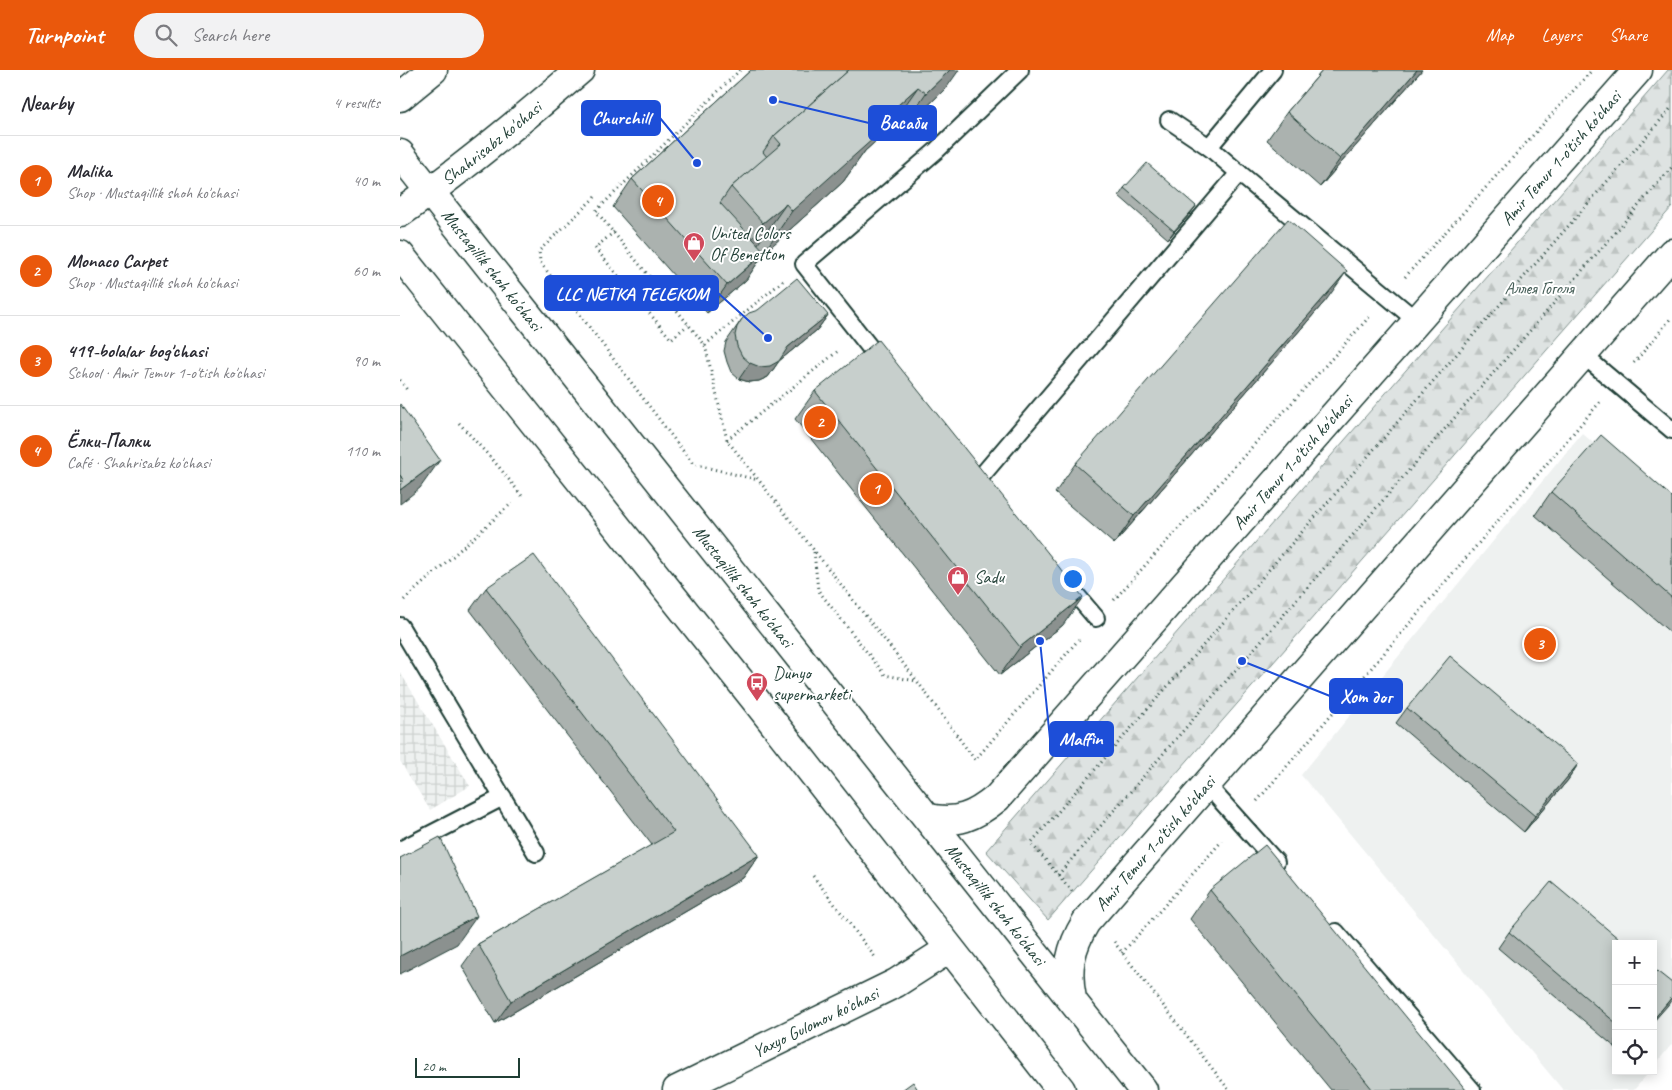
<!DOCTYPE html>
<meta charset="utf-8">
<style>
body{margin:0;font-family:Caveat,sans-serif;background:#f2f2f3;color:#2b2b33}
.controls{position:absolute;right:15px;bottom:15px;display:grid;overflow:hidden;border-radius:0px;box-shadow:0 2px 12px #0003}
.controls button{width:45px;height:45px;display:grid;place-items:center;padding:0;border:0;border-bottom:1px solid #e1e1e2;background:#fff;color:#2b2b33;font:25px sans-serif}
.scale{position:absolute;left:15px;bottom:12px;width:105px;box-sizing:border-box;padding-left:5px;border:2px solid #1f3d34;border-top:0;font-size:14px;line-height:18px;white-space:nowrap;color:#1f3d34;-webkit-text-stroke:4px #fff;paint-order:stroke}
.you{position:absolute;left:672px;top:508px;width:18px;height:18px;margin:-12px;border:4px solid #fff;border-radius:50%;background:#1a73e8;box-shadow:0 0 0 8px #1a73e833}
.badge{display:grid;place-items:center;width:32px;height:32px;border-radius:50%;background:#ea580c;color:#fff;font-size:16px;font-weight:700}
.pin{position:absolute;translate:-50% -50%;border:2px solid #fff;box-shadow:0 1px 5px #0006}
.list{margin:0;padding:0;list-style:none}
h2{display:flex;justify-content:space-between;align-items:center;height:65px;margin:0;padding:0 20px;font-size:21px}
h2 small{font-size:16px;font-weight:400;color:#7c7c81}
.list li{display:grid;grid-template-columns:32px 1fr auto;gap:15px;align-items:center;box-sizing:border-box;height:90px;padding:0 20px;border-top:1px solid #e1e1e2}
.list b{display:block;font-size:19px;white-space:nowrap}
.list p{margin:0;font-size:16px;white-space:nowrap;color:#7c7c81}
.list em{font-size:16px;font-style:normal;color:#7c7c81}
.icon{flex:none;width:28px;height:28px;fill:none;stroke:currentColor;stroke-width:2;stroke-linecap:round;stroke-linejoin:round}
.map{position:relative;flex:none;width:1272px;height:1020px;overflow:hidden}
header{display:flex;align-items:center;gap:30px;box-sizing:border-box;height:70px;padding:0 25px;background:#ea580c;color:#fff}
header strong{font-size:24px}
nav{display:flex;gap:28px;margin-inline-start:auto;font-size:18px}
.search{width:350px;height:45px;background:#f2f2f3;display:flex;align-items:center;gap:12px;box-sizing:border-box;padding:0 18px;border-radius:28px;color:#7c7c81;font-size:19px}
main{display:flex}
aside{flex:1;background:#fff}
.map>svg:first-child{display:block}
.built{fill:#eef1f0}
.industrial{fill:url(#industrial-grid)}
.forest{fill:url(#forest-firs);stroke:#7e908b}
.lines{fill:none;stroke-linecap:round;stroke-linejoin:round}
.service-casing{stroke:#1f3d34;stroke-width:20}
.minor-casing{stroke:#1f3d34;stroke-width:31}
.primary-casing{stroke:#1f3d34;stroke-width:31}
.path{stroke:#1f3d34;stroke-width:3;stroke-dasharray:1 4;stroke-linecap:butt}
.service{stroke:#fff;stroke-width:16}
.minor{stroke:#fff;stroke-width:28}
.primary{stroke:#fff;stroke-width:28}
.wall{fill:#abb2af;stroke:#1f3d34}
.shaded-wall{fill:#8b918f;stroke:#1f3d34}
.building{fill:#c7cfcc;stroke:#1f3d34}
.labels{text-anchor:middle;dominant-baseline:central;stroke-width:4;stroke-linejoin:round;paint-order:stroke}
.street-label{font-size:18px;fill:#1f3d34;stroke:#fff}
.poi-label{font-size:18px;fill:#1f3d34;stroke:#fff;text-anchor:start}
.park-label{font-size:18px;fill:#455e57;stroke:#fff}
.leader{fill:none;stroke:#1d4ed8;stroke-width:2}
.callout-dot{fill:#1d4ed8;stroke:#fff;stroke-width:2}
.callout{fill:#1d4ed8;stroke:#1d4ed8;stroke-width:2}
.callout-label{font-size:19px;text-anchor:middle;font-weight:bold;fill:#fff}
</style>
<header>
<strong>Turnpoint</strong>
<div class="search"><svg class="icon" aria-label="search" viewBox="0 0 24 24"><circle cx="10" cy="10" r="6"/><path d="M15 15l6 6"/></svg>Search here</div>
<nav><a>Map</a><a>Layers</a><a>Share</a></nav>
</header>
<main>
<aside>
<h2>Nearby<small>4 results</small></h2>
<ul class="list">
<li><span class="badge">1</span><div><b>Malika</b><p>Shop · Mustaqillik shoh ko'chasi</p></div><em>40 m</em></li>
<li><span class="badge">2</span><div><b>Monaco Carpet</b><p>Shop · Mustaqillik shoh ko'chasi</p></div><em>60 m</em></li>
<li><span class="badge">3</span><div><b>419-bolalar bog'chasi</b><p>School · Amir Temur 1-o'tish ko'chasi</p></div><em>90 m</em></li>
<li><span class="badge">4</span><div><b>Ёлки-Палки</b><p>Café · Shahrisabz ko'chasi</p></div><em>110 m</em></li>
</ul>
</aside>
<div class="map">
<svg width="1272" height="1020" viewBox="0 0 1272 1020">
<defs>
<pattern id="industrial-grid" width="8" height="8" patternUnits="userSpaceOnUse" patternTransform="scale(1.25)"><rect width="8" height="8" fill="#eef1f0"/><path d="M0 4h8M4 0v8" fill="none" stroke="#ccd0ce"/></pattern>
<pattern id="forest-firs" width="22" height="20" patternUnits="userSpaceOnUse" patternTransform="scale(1.25)"><rect width="22" height="20" fill="#dee3e2"/><path d="M5 1l3.5 6h-7zM16 11l3.5 6h-7z" fill="#bec4c2"/></pattern>
</defs>
<rect width="100%" height="100%" fill="#fff"/>
<filter id="ink" filterUnits="userSpaceOnUse"><feTurbulence type="fractalNoise" baseFrequency=".02" numOctaves="2"/><feDisplacementMap in="SourceGraphic" scale="10" xChannelSelector="R" yChannelSelector="G"/><feConvolveMatrix kernelMatrix="1 2 1 2 8 2 1 2 1" color-interpolation-filters="sRGB"/></filter>
<g filter="url(#ink)">
<polygon class="built" points="1182,363 1272,443 1272,974 1253,997 1253,874 1216,874 1216,1001 1250,1001 1234,1020 1163,1020 901,705"/>
<polygon class="industrial" points="0,602 70,716 30,740 0,691"/>
<polygon class="forest" points="1268,0 1272,0 1272,137 648,850 586,781"/>
<g class="lines">
<g class="service-casing">
<g id="service">
<polyline points="769,50 809,77"/>
<polyline points="839,103 809,77 873,0"/>
<polyline points="1183,285 1272,360"/>
<polyline points="483,294 404,194 537,80 620,0"/>
<polyline points="578,410 839,103 1017,251"/>
<polyline points="667,514 696,548"/>
<polyline points="0,556 136,783"/>
<polyline points="806,714 876,792"/>
<polyline points="0,780 103,727"/>
<polyline points="936,862 1072,1020"/>
</g>
</g>
<g class="minor-casing">
<g id="minor">
<path id="s1" d="M528,748C557,754 574,747 597,728L1238,0"/>
<path id="s2" d="M672,929C666,899 670,878 686,852L1272,183"/>
<path id="s3" d="M277,1020L496,913L549,879"/>
</g>
</g>
<g class="primary-casing">
<g id="primary">
<polyline points="0,27 33,0"/>
<path id="s4" d="M0,84L743,1020"/>
<path id="s5" d="M0,143C63,99 122,50 180,0"/>
<polyline points="0,185 357,632 661,1020"/>
</g>
</g>
<g class="path">
<polyline points="340,0 196,141 305,275 327,370 517,611 575,690 680,568"/>
<polyline points="195,127 139,181 140,192 293,394 358,410"/>
<polyline points="214,162 195,178 271,269 288,255"/>
<polyline points="1005,207 1192,0"/>
<polyline points="305,275 384,210"/>
<polyline points="1234,293 1272,247"/>
<polyline points="0,310 7,320"/>
<polyline points="59,353 99,397 122,426"/>
<polyline points="327,370 438,281"/>
<polyline points="414,482 418,520 485,605 516,611"/>
<polyline points="4,530 112,433"/>
<polyline points="714,530 971,245"/>
<polyline points="857,731 1200,332"/>
<polyline points="658,805 1272,97"/>
<polyline points="413,806 475,887"/>
<polyline points="672,821 631,773 1272,37"/>
<polyline points="714,872 829,1020"/>
<polyline points="722,883 822,771"/>
</g>
<use href="#service" class="service"/>
<use href="#minor" class="minor"/>
<use href="#primary" class="primary"/>
</g>
<g class="wall">
<polygon points="351,0 547,17 495,68 487,61 465,81 443,112 365,182 346,210 307,243 213,137 232,109"/>
<polygon points="923,0 1022,0 920,117 867,70 887,42"/>
<polygon points="724,118 796,136 790,144 768,169 719,126"/>
<polygon points="927,229 714,474 655,423 675,394"/>
<polygon points="428,245 417,260 379,291 368,307 359,311 349,312 339,309 331,302 327,292 324,281 326,272 342,249"/>
<polygon points="415,321 663,555 600,605 395,349"/>
<polygon points="1151,422 1272,427 1272,564 1135,445"/>
<polygon points="86,518 359,785 343,808 95,953 62,896 78,874 252,775 70,540"/>
<polygon points="1007,638 1178,694 1168,710 1124,762 996,653"/>
<polygon points="810,820 1066,1020 931,1020 790,849"/>
<polygon points="1109,862 1216,874 1216,978 1098,878"/>
</g>
<g class="shaded-wall">
<polygon points="550,0 559,0 547,17 495,68 526,23"/>
<polygon points="1017,0 1022,0 920,117 940,89"/>
<polygon points="518,17 487,61 465,81 443,112 364,183 365,182 346,210 307,243 327,215 362,185 392,141 468,62"/>
<polygon points="386,134 355,178 333,197 363,153"/>
<polygon points="796,136 790,144 768,169 774,161"/>
<polygon points="947,201 927,229 714,474 734,446"/>
<polygon points="428,245 417,260 379,291 368,307 359,311 349,312 339,309 350,293 388,277"/>
<polygon points="40,390 20,418 0,434 0,420"/>
<polygon points="683,527 663,555 600,605 620,577"/>
<polygon points="1178,694 1168,710 1124,762 1135,746"/>
<polygon points="359,785 343,808 95,953 111,931"/>
<polygon points="77,846 57,874 0,904 0,886"/>
<polygon points="1272,927 1272,929 1268,935 1253,952 1253,950"/>
</g>
<g class="building">
<polygon points="351,0 449,0 374,66 363,82 367,87 331,117 320,133 365,182 327,215 232,109"/>
<polygon points="449,0 550,0 526,23 518,17 468,62 474,68 392,141 386,134 363,153 331,117 381,74 374,66"/>
<polygon points="923,0 1017,0 940,89 887,42"/>
<polygon points="747,93 796,136 774,161 724,118"/>
<polygon points="888,149 947,201 734,446 675,394"/>
<polygon points="397,208 428,245 388,277 379,291 370,296 360,297 350,293 342,286 337,276 335,265 337,257 342,249 349,243 358,240"/>
<polygon points="478,270 683,527 620,577 415,321"/>
<polygon points="0,334 40,390 0,420 0,415 3,410 0,405"/>
<polygon points="1201,365 1272,427 1272,528 1151,422"/>
<polygon points="0,405 3,410 0,412"/>
<polygon points="134,485 359,785 111,931 78,874 274,762 86,518"/>
<polygon points="1050,586 1178,694 1135,746 1007,638"/>
<polygon points="40,767 77,846 0,886 0,788"/>
<polygon points="865,775 1066,1020 973,1020 810,820"/>
<polygon points="1151,812 1225,874 1216,874 1216,953 1109,862"/>
<polygon points="1253,898 1272,913 1272,927 1253,950"/>
<polygon points="513,1012 518,1020 502,1020"/>
</g>
</g>
<defs>
<g id="shop-pin" transform="scale(1.125)"><path d="M0 17L-7.5 6A9.5 9.5 0 1 1 7.5 6Z" fill="#d1495b" stroke="#fff"/><path d="M-5-2.5h2.3a2.7 3.5 0 0 1 5.4 0H5L5.5 6h-11ZM-1.5-2.5h3a1.5 2.3 0 0 0-3 0Z" fill="#fff"/></g>
<g id="bus-pin" transform="scale(1.125)"><path d="M0 17L-7.5 6A9.5 9.5 0 1 1 7.5 6Z" fill="#d1495b" stroke="#fff"/><path d="M-5-6H5V4H4V6H2V4H-2V6H-4V4H-5ZM-3.5-4V0h7V-4ZM-3.5 1.2v1.5H-2V1.2ZM2 1.2v1.5H3.5V1.2Z" fill="#fff"/></g>
</defs>
<g fill-rule="evenodd">
<use href="#shop-pin" x="294" y="173"/>
<use href="#shop-pin" x="558" y="507"/>
<use href="#bus-pin" x="357" y="613"/>
</g>
<g class="labels">
<g class="street-label">
<text stroke="none"><textPath href="#s5" startOffset="115">Shahrisabz ko'chasi</textPath></text>
<text stroke="none"><textPath href="#s1" startOffset="928">Amir Temur 1-o'tish ko'chasi</textPath></text>
<text stroke="none"><textPath href="#s4" startOffset="148">Mustaqillik shoh ko'chasi</textPath></text>
<text stroke="none"><textPath href="#s1" startOffset="522">Amir Temur 1-o'tish ko'chasi</textPath></text>
<text stroke="none"><textPath href="#s4" startOffset="552">Mustaqillik shoh ko'chasi</textPath></text>
<text stroke="none"><textPath href="#s2" startOffset="185">Amir Temur 1-o'tish ko'chasi</textPath></text>
<text stroke="none"><textPath href="#s4" startOffset="958">Mustaqillik shoh ko'chasi</textPath></text>
<text stroke="none"><textPath href="#s3" startOffset="154">Yaxyo Gulomov ko'chasi</textPath></text>
</g>
<g class="poi-label">
<text x="310" y="163">United Colors<tspan x="310" dy="21">Of Benetton</tspan></text>
<text x="574" y="507">Sadu</text>
<text x="373" y="603">Dunyo<tspan x="373" dy="21">supermarketi</tspan></text>
</g>
<g class="park-label">
<text x="1139" y="218">Аллея Гоголя</text>
</g>
</g>
<path class="leader" d="M297 93L260 48M373 30L469 53M368 268L318 223M842 591L930 626M640 571L650 669"/>
<g class="callout-dot">
<circle cx="297" cy="93" r="5"/>
<circle cx="373" cy="30" r="5"/>
<circle cx="368" cy="268" r="5"/>
<circle cx="842" cy="591" r="5"/>
<circle cx="640" cy="571" r="5"/>
</g>
<g class="callout">
<rect x="182" y="31" width="78" height="34" rx="5"/>
<rect x="469" y="36" width="67" height="34" rx="5"/>
<rect x="145" y="206" width="173" height="34" rx="5"/>
<rect x="930" y="609" width="72" height="34" rx="5"/>
<rect x="650" y="652" width="63" height="34" rx="5"/>
</g>
<g class="callout-label">
<text x="221" y="54">Churchill</text>
<text x="503" y="59">Васаби</text>
<text x="232" y="230">LLC NETKA TELEKOM</text>
<text x="966" y="633">Хот дог</text>
<text x="681" y="675">Maffin</text>
</g>
</svg>
<div class="controls">
<button>+</button>
<button>−</button>
<button><svg class="icon" aria-label="locate" viewBox="0 0 24 24"><circle cx="12" cy="12" r="6"/><path d="M12 2v4M12 18v4M2 12h4M18 12h4"/></svg></button>
</div>
<div class="scale">20 m</div>
<div class="you"></div>
<div class="pin badge" style="left:476px;top:419px">1</div>
<div class="pin badge" style="left:420px;top:352px">2</div>
<div class="pin badge" style="left:1140px;top:574px">3</div>
<div class="pin badge" style="left:258px;top:131px">4</div>
</div>
</main>
